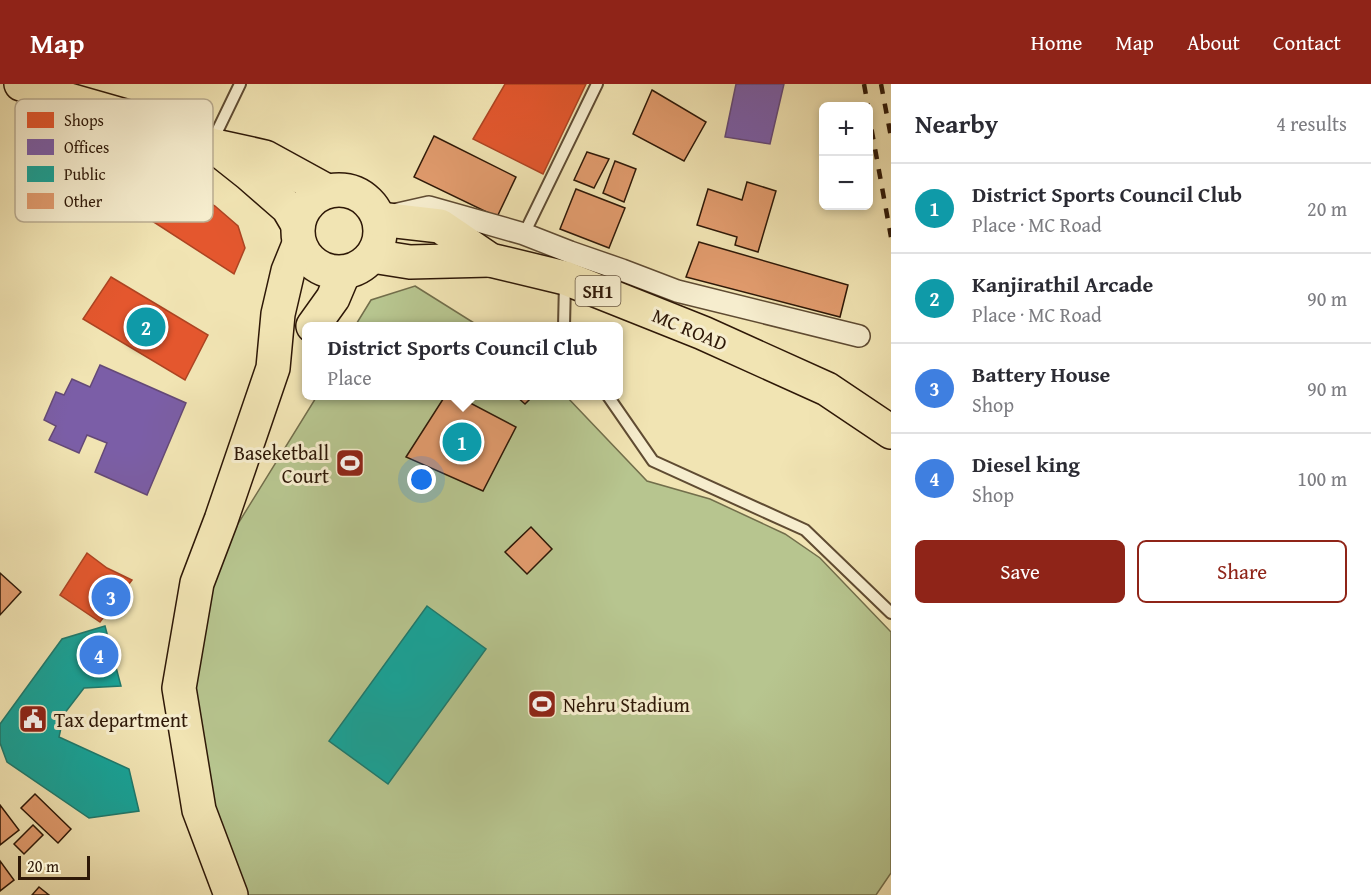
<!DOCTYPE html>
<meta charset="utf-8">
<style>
body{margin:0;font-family:"Gentium Book Plus",serif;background:#f2f2f3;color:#2b2b33}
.controls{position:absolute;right:18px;top:18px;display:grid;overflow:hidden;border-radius:9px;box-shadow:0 3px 9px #0003}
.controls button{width:54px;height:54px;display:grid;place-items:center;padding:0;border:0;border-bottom:2px solid #e1e1e2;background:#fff;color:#2b2b33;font:30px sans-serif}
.scale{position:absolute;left:18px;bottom:15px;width:72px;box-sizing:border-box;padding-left:6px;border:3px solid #2e1807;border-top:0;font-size:16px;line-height:21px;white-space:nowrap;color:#2e1807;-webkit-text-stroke:4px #f6edce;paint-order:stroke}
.you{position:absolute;left:422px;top:396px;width:21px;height:21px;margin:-15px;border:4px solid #fff;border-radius:50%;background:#1a73e8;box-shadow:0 0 0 9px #1a73e833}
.badge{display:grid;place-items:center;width:39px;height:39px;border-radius:50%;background:#8f2418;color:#fff;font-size:20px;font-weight:700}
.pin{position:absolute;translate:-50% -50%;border:3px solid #fff;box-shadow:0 2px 6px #0006}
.popup{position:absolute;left:302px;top:238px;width:321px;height:78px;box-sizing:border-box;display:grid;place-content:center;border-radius:9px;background:#fff;filter:drop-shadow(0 2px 4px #0005);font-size:20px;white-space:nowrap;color:#7c7c81}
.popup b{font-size:22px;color:#2b2b33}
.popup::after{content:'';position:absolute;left:50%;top:100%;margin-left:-12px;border:12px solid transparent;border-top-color:#fff}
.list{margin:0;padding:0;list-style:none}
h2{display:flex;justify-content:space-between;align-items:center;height:78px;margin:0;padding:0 24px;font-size:26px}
h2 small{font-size:20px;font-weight:400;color:#7c7c81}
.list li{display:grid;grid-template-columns:39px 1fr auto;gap:18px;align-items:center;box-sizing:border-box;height:90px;padding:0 24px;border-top:2px solid #e1e1e2}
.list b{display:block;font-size:22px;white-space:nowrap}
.list p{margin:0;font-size:20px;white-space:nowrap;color:#7c7c81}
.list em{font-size:20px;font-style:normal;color:#7c7c81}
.actions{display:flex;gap:12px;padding:18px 24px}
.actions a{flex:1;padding:14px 0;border:2px solid #8f2418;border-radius:9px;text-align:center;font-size:21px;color:#8f2418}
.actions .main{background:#8f2418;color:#fff}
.map{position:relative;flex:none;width:891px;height:811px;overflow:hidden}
header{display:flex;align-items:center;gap:36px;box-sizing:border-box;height:84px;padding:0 30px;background:#8f2418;color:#fff}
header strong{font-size:28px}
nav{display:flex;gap:33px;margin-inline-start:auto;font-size:21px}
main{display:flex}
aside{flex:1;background:#fff}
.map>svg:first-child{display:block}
.green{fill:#b7c58f;stroke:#726e4b;stroke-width:1.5}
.shops{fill:#e4572e;stroke:#ad4422;stroke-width:1.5}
.offices{fill:#7b5ea7;stroke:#644977;stroke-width:1.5}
.public{fill:#17a398;stroke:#1e796c;stroke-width:1.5}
.building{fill:#e19b6d;stroke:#2e1807;stroke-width:1.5}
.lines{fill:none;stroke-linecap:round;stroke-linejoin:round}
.lane-casing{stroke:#5f4b32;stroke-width:14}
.street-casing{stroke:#5f4b32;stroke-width:24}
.primary-casing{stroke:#2e1807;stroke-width:36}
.lane{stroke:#f6edce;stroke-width:10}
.street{stroke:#f6edce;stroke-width:21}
.primary{stroke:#f1e4b3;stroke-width:33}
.rail{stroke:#2e1807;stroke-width:4.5;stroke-dasharray:10 10;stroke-linecap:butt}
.labels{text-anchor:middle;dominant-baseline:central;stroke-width:6;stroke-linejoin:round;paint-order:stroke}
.shield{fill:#f6edce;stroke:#6a5843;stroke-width:1.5}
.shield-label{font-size:18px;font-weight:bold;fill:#2e1807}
.street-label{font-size:20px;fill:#2e1807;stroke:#f6edce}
.poi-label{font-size:20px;fill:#2e1807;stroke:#f6edce;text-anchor:start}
.key{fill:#f6edce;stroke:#baad92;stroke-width:1.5}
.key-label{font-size:16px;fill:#2e1807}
</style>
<header>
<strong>Map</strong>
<nav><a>Home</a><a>Map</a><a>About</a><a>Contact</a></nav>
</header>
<main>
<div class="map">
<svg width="891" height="811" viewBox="0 0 891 811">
<rect width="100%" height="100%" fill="#f1e4b3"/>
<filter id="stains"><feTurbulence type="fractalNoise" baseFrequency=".00333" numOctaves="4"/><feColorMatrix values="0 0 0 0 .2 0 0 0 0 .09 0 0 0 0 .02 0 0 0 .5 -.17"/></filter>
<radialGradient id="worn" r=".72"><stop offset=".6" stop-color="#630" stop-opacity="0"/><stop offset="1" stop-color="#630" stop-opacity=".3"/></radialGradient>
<g class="green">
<polygon points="415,202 474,239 488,242 355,242 371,216"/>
<polygon points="317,312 566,312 647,397 710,415 785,450 820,474 891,548 891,789 876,811 233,811 194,681 191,559 210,485"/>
</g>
<g class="shops">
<polygon points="505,0 586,0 543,90 473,55"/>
<polygon points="192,108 215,122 238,142 245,164 234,190 149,135 166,109"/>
<polygon points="111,193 208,251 185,296 83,235"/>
<polygon points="87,469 107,484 132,496 100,538 60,511"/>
</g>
<g class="offices">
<polygon points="736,0 784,0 770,60 725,53"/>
<polygon points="100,281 186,319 147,411 95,388 107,359 87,351 79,369 49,356 56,342 44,336 56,308 64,311 72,295 90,303"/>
</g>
<g class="public">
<polygon points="427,522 486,565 388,700 329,657"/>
<polygon points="105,542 121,602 84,604 64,630 59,653 129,685 139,727 89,734 7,678 0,659 0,640 62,555"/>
</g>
<g class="building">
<polygon points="652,6 706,38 684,77 633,50"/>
<polygon points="434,52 516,93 497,133 414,93"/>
<polygon points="587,68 609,75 594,104 574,96"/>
<polygon points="615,77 636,85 624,118 603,109"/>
<polygon points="747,98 776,107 758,168 735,161 737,153 697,141 708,105 742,116"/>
<polygon points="576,105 625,124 609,164 560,145"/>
<polygon points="699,158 848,201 840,233 686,193"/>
<polygon points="445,312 457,312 516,343 483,407 406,373"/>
<polygon points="516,312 533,312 525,320"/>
<polygon points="531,443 552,465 527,490 505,468"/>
<polygon points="0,489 21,508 0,531"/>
<polygon points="35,710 71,745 58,759 21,724"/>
<polygon points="0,721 19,746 0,761"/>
<polygon points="33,741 43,751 24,770 14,760"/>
<polygon points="0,777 14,796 0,807"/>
<polygon points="39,803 49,811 32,811"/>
</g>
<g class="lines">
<g class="lane-casing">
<g id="lane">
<polyline points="212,58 240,0"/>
<polyline points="524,150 597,0"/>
<polyline points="564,242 565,198"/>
<polyline points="608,312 653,377 805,446 891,529"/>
</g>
</g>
<g class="street-casing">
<polyline id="street" points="398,130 429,123 524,150 570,168 622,186 677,207 859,252"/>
</g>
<g class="primary-casing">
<g id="primary">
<polyline points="21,0 55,12 178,47 211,61 265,73 327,107"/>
<polyline points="220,67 249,90 288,124 298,141"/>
<circle cx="339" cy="147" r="41"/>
<polyline points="379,135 440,142 490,176 565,194 703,249 827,305 891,348"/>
<polyline points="372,172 410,178 490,176"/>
<polyline points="313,242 333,214 344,188"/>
<polyline points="231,811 199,726 179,604 197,499 221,436 273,284 278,230 288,187 299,160"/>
</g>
</g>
<use href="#lane" class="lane"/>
<use href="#street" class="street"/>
<use href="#primary" class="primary"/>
<g class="rail">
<polyline points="864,0 868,22"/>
<polyline points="881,0 891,53"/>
<polyline points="868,26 891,153"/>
</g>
</g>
<defs>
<g id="stadium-square" transform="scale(1.5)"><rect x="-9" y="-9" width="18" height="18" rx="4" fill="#8f2418" stroke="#f6edce"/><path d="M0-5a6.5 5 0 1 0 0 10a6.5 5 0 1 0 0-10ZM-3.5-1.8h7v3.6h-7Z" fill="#fff"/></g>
<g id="civic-square" transform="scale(1.5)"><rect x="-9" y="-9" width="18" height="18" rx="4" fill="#8f2418" stroke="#f6edce"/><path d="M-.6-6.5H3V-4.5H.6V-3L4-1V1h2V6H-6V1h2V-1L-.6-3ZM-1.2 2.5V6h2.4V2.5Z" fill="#fff"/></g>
</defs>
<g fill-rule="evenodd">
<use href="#stadium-square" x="350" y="379"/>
<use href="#stadium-square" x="542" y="620"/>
<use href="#civic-square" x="33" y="635"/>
</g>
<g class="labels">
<rect class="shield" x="575.5" y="192" width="45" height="30" rx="4.5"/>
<g class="shield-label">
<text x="598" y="207">SH1</text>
</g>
<g class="street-label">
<text transform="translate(690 245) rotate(23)">MC ROAD</text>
</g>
<g class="poi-label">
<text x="329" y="368" text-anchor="end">Baseketball<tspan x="329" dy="23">Court</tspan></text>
<text x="563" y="620">Nehru Stadium</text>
<text x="54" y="635">Tax department</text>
</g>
</g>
<rect x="15" y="15" width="198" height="123" rx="9" class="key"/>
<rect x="27" y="28" width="27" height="16" fill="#e4572e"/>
<rect x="27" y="55" width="27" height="16" fill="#7b5ea7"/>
<rect x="27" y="82" width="27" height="16" fill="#17a398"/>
<rect x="27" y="109" width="27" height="16" fill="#e19b6d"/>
<g class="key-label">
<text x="64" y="42">Shops</text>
<text x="64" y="69">Offices</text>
<text x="64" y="96">Public</text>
<text x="64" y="123">Other</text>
</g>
<rect width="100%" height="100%" filter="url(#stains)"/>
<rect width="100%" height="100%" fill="url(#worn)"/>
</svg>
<div class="controls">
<button>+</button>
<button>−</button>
</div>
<div class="scale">20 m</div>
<div class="you"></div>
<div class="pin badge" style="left:462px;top:358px;background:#0f9aa8">1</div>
<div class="popup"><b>District Sports Council Club</b>Place</div>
<div class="pin badge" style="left:146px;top:243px;background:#0f9aa8">2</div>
<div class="pin badge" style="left:111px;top:513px;background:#3f7fe0">3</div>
<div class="pin badge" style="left:99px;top:571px;background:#3f7fe0">4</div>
</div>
<aside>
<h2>Nearby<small>4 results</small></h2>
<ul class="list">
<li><span class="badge" style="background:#0f9aa8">1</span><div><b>District Sports Council Club</b><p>Place · MC Road</p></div><em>20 m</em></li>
<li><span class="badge" style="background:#0f9aa8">2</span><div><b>Kanjirathil Arcade</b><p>Place · MC Road</p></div><em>90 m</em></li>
<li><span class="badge" style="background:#3f7fe0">3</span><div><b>Battery House</b><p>Shop</p></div><em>90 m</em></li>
<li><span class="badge" style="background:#3f7fe0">4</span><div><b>Diesel king</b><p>Shop</p></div><em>100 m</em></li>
</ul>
<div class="actions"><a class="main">Save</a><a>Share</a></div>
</aside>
</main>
